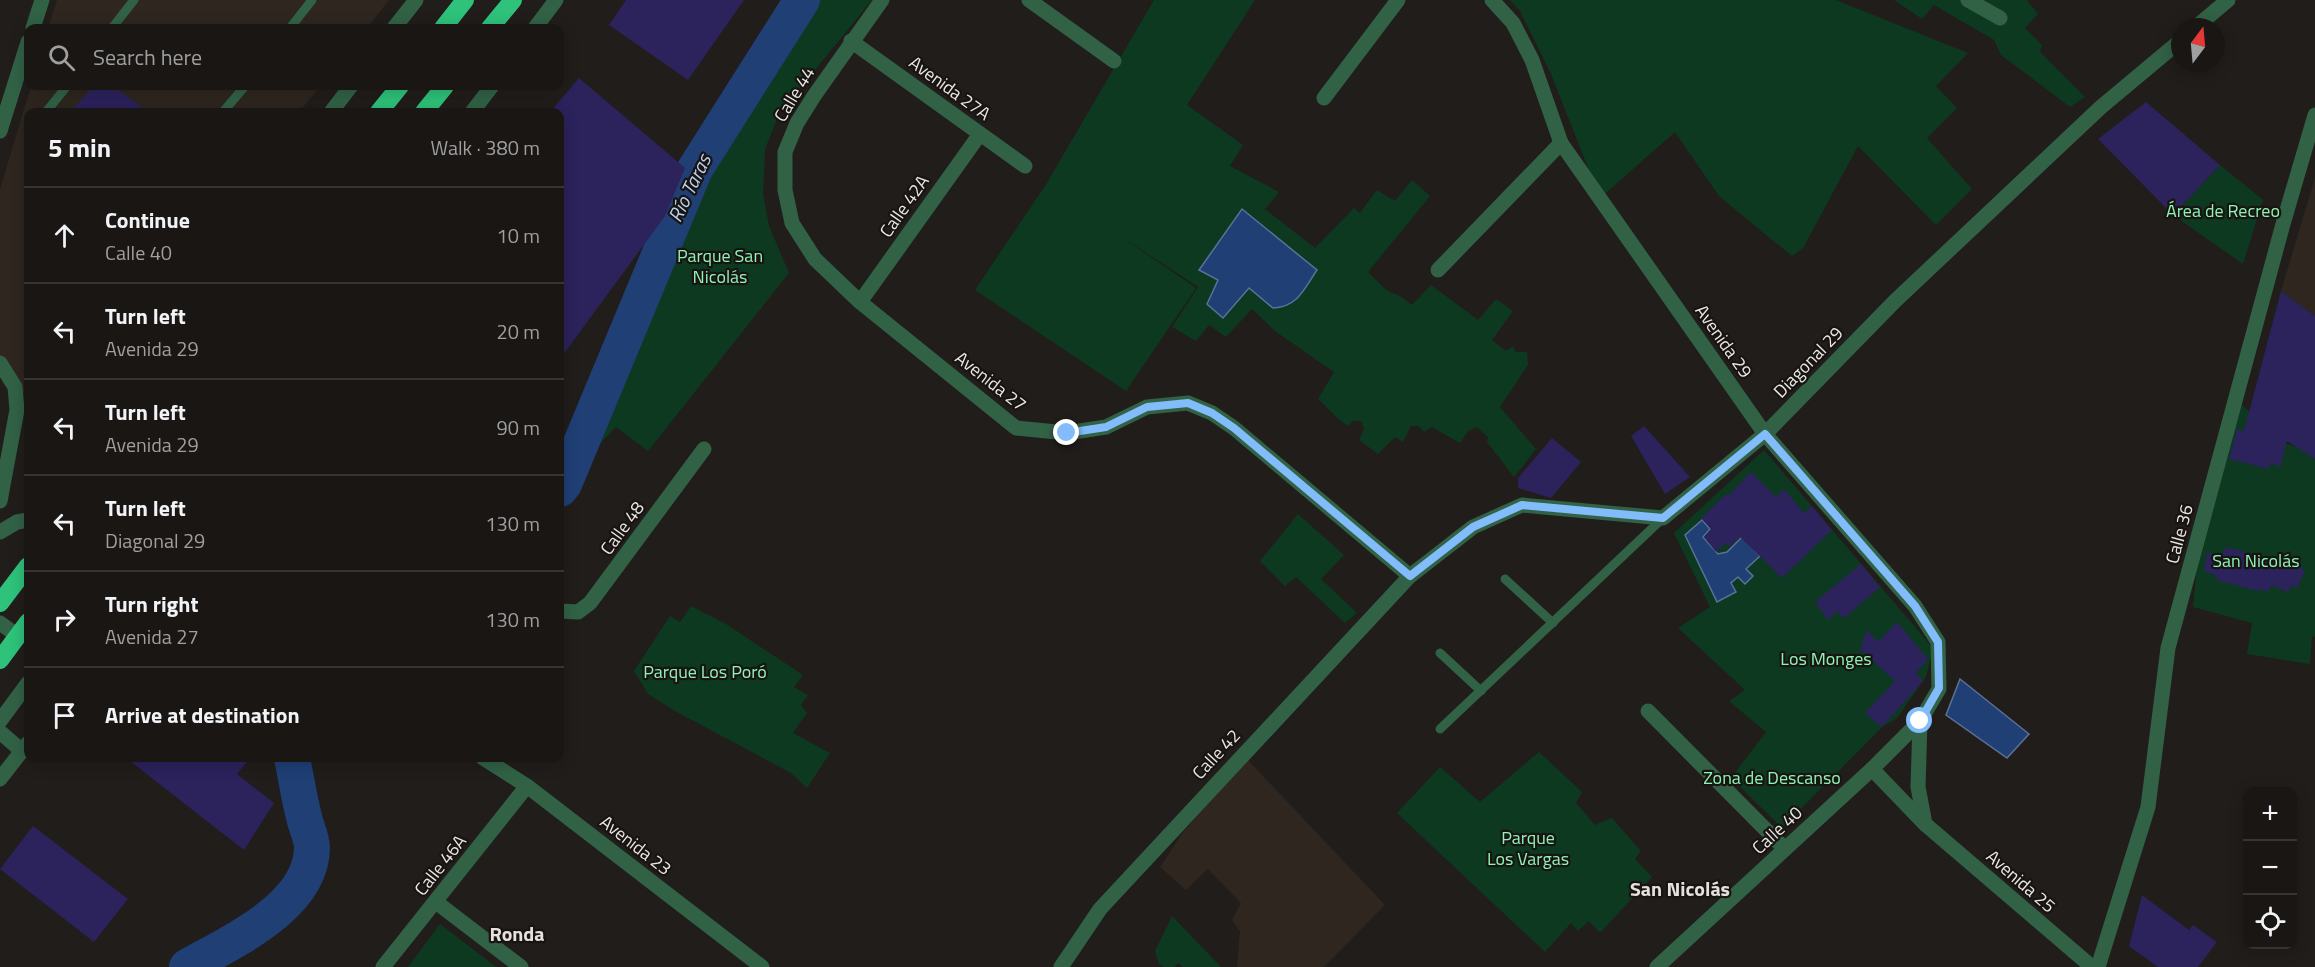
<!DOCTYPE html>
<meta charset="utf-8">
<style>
body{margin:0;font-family:"Titillium Web",sans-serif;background:#262322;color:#f1f3f6}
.controls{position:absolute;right:18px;bottom:18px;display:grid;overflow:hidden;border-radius:12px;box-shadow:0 3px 15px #0003}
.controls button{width:54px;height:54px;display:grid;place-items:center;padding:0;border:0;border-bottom:2px solid #373534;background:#191614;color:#f1f3f6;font:30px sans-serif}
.compass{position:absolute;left:2171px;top:18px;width:54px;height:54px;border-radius:50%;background:#191614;box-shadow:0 3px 15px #0003;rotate:16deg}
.stop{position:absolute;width:18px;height:18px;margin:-14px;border:4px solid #82bcfa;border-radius:50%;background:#fff}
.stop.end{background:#82bcfa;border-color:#fff;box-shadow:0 2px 6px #0008}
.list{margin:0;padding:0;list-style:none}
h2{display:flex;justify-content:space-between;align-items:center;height:78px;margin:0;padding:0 24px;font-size:26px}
h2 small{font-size:20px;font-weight:400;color:#9f9fa0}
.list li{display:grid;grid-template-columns:39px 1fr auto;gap:18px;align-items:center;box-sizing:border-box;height:96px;padding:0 24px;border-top:2px solid #373534}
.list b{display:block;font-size:22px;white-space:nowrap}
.list p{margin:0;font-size:20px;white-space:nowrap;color:#9f9fa0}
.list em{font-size:20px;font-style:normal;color:#9f9fa0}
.icon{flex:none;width:33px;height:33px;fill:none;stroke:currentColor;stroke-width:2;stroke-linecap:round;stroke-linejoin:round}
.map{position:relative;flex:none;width:2315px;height:967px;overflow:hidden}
.search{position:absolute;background:#191614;box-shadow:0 3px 15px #0003;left:24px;top:24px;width:540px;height:66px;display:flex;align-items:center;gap:15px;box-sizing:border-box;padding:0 21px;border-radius:12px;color:#9f9fa0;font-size:22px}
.panel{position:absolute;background:#191614;box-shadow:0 3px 15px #0003;left:24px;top:108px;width:540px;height:654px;border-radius:12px}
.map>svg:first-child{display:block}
.built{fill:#2e261f}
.green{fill:#0d3921}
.water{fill:#1f3f75;stroke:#5c7197;stroke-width:1.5}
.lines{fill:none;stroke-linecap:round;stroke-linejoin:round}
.river{stroke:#1f3f75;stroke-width:36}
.building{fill:#2c225c}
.lane{stroke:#316246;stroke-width:9}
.street{stroke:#316246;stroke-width:15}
.highway{stroke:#2ec27a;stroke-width:18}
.highway-bridge{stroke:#2ec27a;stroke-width:18}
.route{stroke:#82bcfa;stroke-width:8}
.labels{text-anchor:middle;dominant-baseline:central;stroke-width:4.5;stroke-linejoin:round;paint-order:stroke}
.street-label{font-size:18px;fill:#eae7e5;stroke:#181412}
.park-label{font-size:18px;fill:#8ef3b4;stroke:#181412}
.water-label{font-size:20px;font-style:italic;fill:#bbd0f1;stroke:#181412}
.neighbourhood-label{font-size:20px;font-weight:bold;fill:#e6e1dd;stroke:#181412}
</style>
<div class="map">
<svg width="2315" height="967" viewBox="0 0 2315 967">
<rect width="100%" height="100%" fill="#211d1b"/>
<g class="built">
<polygon points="57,0 389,0 367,28 48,28"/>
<polygon points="31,86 321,86 299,112 28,112 28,400 0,356 0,189"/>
<polygon points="2315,178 2315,316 2281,291"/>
<polygon points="1247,759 1385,905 1324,967 1237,967 1240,931 1232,920 1241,903 1208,869 1186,890 1160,867 1183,832"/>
</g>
<g class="green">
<polygon points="805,0 872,0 779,114 765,149 763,193 769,226 789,273 648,451 616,427 598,446 585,439 696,171"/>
<path d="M1154,0H1255L1187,105L1243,145L1230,166L1279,192L1265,209L1315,248L1354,208L1360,213L1377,190L1395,201L1412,180L1430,196L1368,272L1386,290L1400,296L1412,305L1431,285L1478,320L1496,299L1513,311L1492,340L1506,351L1513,346L1516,352H1527L1528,365L1500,407L1536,449L1514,477L1487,442L1488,437L1477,427L1468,431L1460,443L1432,427L1424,432L1419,426H1411L1403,442L1395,437L1378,454L1359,440L1364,429L1361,421H1353L1348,426C1336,418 1329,409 1318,399L1334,372L1275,331L1252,309L1226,337L1209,325L1196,341L1172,327L1198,287L1118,234L1196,288L1126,391L975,290L1045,186Z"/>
<polygon points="1510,0 1836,0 1968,53 1936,86 1957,108 1927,138 1972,189 1936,225 1858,146 1803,248 1792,256 1719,196 1675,132 1600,198 1551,74 1520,11"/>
<polygon points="1894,0 2027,0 2038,14 2025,28 2042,45 2040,52 2085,97 2070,107 2001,55 1994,40 1934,5 1922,19"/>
<polygon points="2220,165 2263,200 2243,264 2173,215"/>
<polygon points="2241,404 2281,442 2297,447 2315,459 2315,637 2312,636 2310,664 2247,654 2252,623 2193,607 2201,526"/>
<polygon points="1764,450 1933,648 1926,677 1897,718 1882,727 1782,828 1731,778 1766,732 1729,701 1745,690 1678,628 1710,607 1674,533"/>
<polygon points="1298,514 1344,555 1321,579 1357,613 1345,623 1296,577 1285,586 1260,561"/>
<polygon points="691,606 726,624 803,675 794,687 808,695 801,705 807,713 793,733 830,753 807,788 791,773 675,711 648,694 634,671 670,616 680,622"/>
<polygon points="1539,752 1582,792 1576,803 1595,825 1612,818 1641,851 1635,859 1652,877 1600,933 1589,921 1578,931 1571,923 1545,952 1397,813 1440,767 1480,802"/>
<polygon points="1172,916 1221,967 1183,967 1178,963 1175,967 1164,967 1159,964 1155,951"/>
<polygon points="440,924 496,967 408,967"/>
</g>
<g class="water">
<path d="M1242,209L1317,270C1304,289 1298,307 1273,308L1249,288L1223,318L1207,304L1218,280L1199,270Z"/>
<polygon points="1702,520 1710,529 1703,537 1718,554 1727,552 1742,537 1760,556 1746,569 1753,576 1745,584 1738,577 1731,583 1736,592 1717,602 1685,535"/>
<polygon points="1960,679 2029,734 2007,758 1946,715"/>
</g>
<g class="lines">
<g class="river">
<polyline points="560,489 564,484 695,169 802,0"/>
<path d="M187,967C231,942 311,907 312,848C312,838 306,827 304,817C299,797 296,777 292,758"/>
</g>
</g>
<g class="building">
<polygon points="626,0 744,0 688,80 609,25"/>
<polygon points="579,78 685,168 665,216 560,359 560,112 550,112"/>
<polygon points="93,86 113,86 148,112 71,112"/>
<polygon points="2146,102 2220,165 2173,215 2098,139"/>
<polygon points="2281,291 2315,316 2315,459 2287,441 2280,467 2270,462 2269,469 2229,459 2237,429 2244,431"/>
<polygon points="1644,426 1690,477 1665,494 1631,436"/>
<polygon points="1552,438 1581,462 1551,498 1518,488 1518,478"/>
<polygon points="1751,472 1776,497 1784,489 1804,513 1812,506 1832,530 1782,578 1740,537 1729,547 1725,543 1716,552 1704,537 1711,529 1701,518 1726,494 1728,496"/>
<polygon points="2226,547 2267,558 2273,562 2288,556 2305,571 2297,588 2291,586 2288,592 2271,585 2269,592 2260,589 2258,591 2216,580 2217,576 2204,571 2207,552 2221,557"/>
<polygon points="1861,564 1880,587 1843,619 1838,611 1828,620 1815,602"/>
<polygon points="1897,622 1928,659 1916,673 1923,681 1882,727 1865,713 1895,681 1860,649 1867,630 1878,642"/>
<polygon points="126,758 250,758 237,774 274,803 244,850"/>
<polygon points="33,826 128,899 94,942 0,869"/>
<polygon points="2142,895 2189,930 2193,925 2217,942 2198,967 2158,967 2129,946"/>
</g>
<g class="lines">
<g class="lane">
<polyline points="112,28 134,0"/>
<polyline points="290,28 312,0"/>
<polyline points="46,112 67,86"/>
<polyline points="223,112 245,86"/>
<polyline points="1505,579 1553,623"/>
<polyline points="1440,653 1481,691"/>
<polyline points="1440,729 1663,518"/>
</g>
<g class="street">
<polyline points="882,0 814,96 797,123 785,152 785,190 792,223 815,259 860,302 1016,428 1067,433 1106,427 1147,407 1188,403 1212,413 1234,428 1410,576"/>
<polyline points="1029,0 1114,61"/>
<polyline points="1492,0 1513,23 1532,60 1561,143 1765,434 1915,606 1938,642 1939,689 1920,721 1872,769 1657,967"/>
<polyline points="1968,0 2000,18"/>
<polyline points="2196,27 2228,0"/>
<polyline points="33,28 42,0"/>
<polyline points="394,28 416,0"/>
<polyline points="535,28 556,0"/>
<polyline points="851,41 1025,166"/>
<polyline points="1324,98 1398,0"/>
<polyline points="331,112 351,86"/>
<polyline points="472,112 492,86"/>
<polyline points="0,131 28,42"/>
<polyline points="1438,270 1561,143"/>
<polyline points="860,302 980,134"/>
<polyline points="0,363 15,387 17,410 0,501"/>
<polyline points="0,532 17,522 28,520"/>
<polyline points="560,611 578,612 590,603 704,449"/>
<polyline points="0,623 11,631 28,637"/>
<polyline points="1648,711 1785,849"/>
<polyline points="0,721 28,683"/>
<polyline points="1920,721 1918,787 1925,824"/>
<polyline points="0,732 22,751"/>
<polyline points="483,758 527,786 762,967"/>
<polyline points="1872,769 1925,824 2092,967"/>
<polyline points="0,779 28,743"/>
<polyline points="436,902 521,967"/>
<polyline points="383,967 527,786"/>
<polyline points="1061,967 1100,909 1410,576 1473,527 1522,505 1663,518 1765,434 1895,301 2101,107 2180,41"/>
<polyline points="2098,967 2148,807 2168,648 2283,224 2315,115"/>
</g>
<g class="highway">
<polyline points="443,28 465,0"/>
<polyline points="490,28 513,0"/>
<polyline points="379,112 400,86"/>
<polyline points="424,112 445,86"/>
<polyline points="0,603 28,566"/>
</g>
<polyline class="highway-bridge" points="0,660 28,622"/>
</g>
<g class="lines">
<polyline class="route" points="1067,433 1106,427 1147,407 1188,403 1212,413 1234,428 1410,576 1473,527 1522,505 1663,518 1765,434 1915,606 1938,642 1939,688 1920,721"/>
</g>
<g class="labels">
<g class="street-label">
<text transform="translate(950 88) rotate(36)">Avenida 27A</text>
<text transform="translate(794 94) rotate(-59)">Calle 44</text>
<text transform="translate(904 206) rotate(-55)">Calle 42A</text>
<text transform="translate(1724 341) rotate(55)">Avenida 29</text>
<text transform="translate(1808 362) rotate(-46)">Diagonal 29</text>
<text transform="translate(991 381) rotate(38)">Avenida 27</text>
<text transform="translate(622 528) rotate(-54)">Calle 48</text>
<text transform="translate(2179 534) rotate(-75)">Calle 36</text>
<text transform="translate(1216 754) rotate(-47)">Calle 42</text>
<text transform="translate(1777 830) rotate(-43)">Calle 40</text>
<text transform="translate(636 845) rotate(38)">Avenida 23</text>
<text transform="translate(440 865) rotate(-52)">Calle 46A</text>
<text transform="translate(2021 881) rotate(41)">Avenida 25</text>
</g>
<g class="park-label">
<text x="2223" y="210">Área de Recreo</text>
<text x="720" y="255">Parque San<tspan x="720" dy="21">Nicolás</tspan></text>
<text x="2256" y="560">San Nicolás</text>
<text x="1826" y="658">Los Monges</text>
<text x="705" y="671">Parque Los Poró</text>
<text x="1772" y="777">Zona de Descanso</text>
<text x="1528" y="837">Parque<tspan x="1528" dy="21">Los Vargas</tspan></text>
</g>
<g class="water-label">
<text transform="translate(689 188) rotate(-64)">Río Taras</text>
</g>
<g class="neighbourhood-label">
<text x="1680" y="888">San Nicolás</text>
<text x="517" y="933">Ronda</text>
</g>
</g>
</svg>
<div class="controls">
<button>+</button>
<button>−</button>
<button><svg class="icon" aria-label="locate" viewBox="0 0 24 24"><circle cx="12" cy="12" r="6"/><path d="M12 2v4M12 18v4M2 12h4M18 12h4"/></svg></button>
</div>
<svg class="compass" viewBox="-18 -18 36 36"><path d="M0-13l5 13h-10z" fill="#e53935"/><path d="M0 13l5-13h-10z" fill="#9f9fa0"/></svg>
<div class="stop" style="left:1920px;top:721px"></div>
<div class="stop end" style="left:1067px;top:433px"></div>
<div class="search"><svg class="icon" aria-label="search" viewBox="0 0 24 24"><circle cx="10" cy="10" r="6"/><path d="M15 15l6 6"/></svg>Search here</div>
<section class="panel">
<h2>5 min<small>Walk · 380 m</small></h2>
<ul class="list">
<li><svg class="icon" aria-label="ahead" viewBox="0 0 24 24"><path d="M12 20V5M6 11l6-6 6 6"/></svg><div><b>Continue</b><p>Calle 40</p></div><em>10 m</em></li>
<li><svg class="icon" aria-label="left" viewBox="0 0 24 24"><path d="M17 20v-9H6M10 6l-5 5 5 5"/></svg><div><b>Turn left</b><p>Avenida 29</p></div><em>20 m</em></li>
<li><svg class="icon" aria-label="left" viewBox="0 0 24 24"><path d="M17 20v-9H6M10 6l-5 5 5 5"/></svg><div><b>Turn left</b><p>Avenida 29</p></div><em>90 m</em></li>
<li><svg class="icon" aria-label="left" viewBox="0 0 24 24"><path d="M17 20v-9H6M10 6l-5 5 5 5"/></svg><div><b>Turn left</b><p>Diagonal 29</p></div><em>130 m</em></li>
<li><svg class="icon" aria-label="right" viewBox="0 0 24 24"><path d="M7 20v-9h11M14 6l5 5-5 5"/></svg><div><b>Turn right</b><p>Avenida 27</p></div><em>130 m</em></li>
<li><svg class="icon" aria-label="arrive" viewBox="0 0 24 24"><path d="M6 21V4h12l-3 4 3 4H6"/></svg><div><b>Arrive at destination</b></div></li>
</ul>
</section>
</div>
